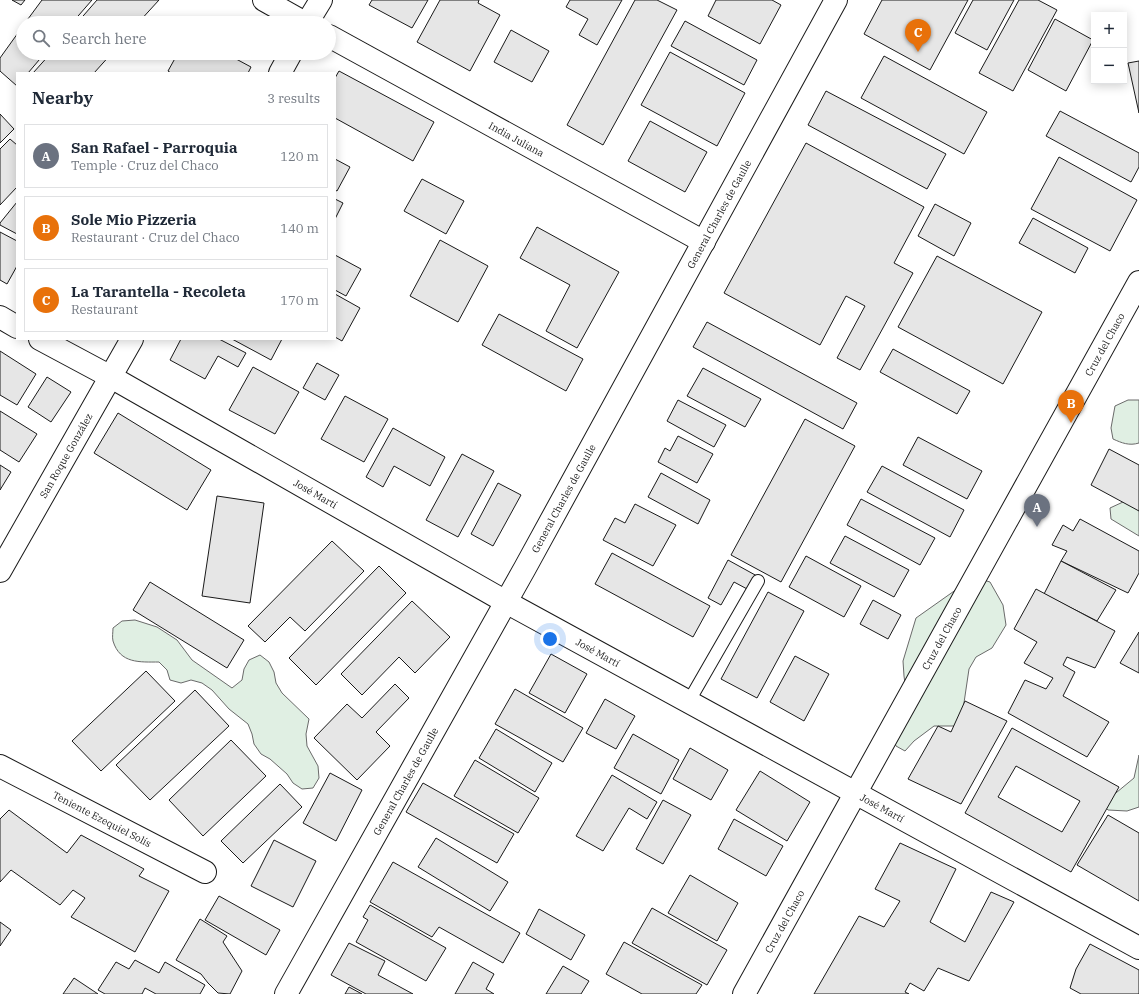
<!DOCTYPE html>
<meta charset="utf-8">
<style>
body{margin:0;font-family:"IBM Plex Serif",serif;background:#f6f6f7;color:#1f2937}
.controls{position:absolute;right:12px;top:12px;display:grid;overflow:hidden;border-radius:0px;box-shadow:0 2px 10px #0003}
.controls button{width:36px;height:36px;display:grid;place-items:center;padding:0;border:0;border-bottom:1px solid #e0e1e3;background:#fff;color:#1f2937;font:20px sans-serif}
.you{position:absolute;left:550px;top:639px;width:14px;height:14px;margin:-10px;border:3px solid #fff;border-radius:50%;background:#1a73e8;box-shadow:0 0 0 6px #1a73e833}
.badge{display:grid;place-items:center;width:26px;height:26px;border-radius:50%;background:#2563eb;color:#fff;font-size:13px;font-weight:700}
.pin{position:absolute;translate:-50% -33px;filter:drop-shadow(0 1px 2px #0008)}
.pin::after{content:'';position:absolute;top:21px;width:14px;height:12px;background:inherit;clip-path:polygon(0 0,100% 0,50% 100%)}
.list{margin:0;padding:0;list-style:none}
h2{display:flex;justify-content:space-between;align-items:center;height:52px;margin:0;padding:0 16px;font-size:17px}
h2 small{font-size:13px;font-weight:400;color:#747a83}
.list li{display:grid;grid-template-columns:26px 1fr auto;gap:12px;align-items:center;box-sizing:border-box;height:64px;margin:0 8px 8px;padding:0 8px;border:1px solid #e0e1e3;border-radius:0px}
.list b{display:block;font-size:15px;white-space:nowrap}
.list p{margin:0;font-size:13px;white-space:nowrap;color:#747a83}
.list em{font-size:13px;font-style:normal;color:#747a83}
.icon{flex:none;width:22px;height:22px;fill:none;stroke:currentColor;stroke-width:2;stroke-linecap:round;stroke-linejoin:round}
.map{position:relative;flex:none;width:1139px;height:994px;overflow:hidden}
.search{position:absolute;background:#fff;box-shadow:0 2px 10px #0003;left:16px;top:16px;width:320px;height:44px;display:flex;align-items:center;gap:10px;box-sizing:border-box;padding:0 14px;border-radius:22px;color:#747a83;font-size:15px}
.panel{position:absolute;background:#fff;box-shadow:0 2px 10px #0003;left:16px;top:72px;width:320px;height:268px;border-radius:0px}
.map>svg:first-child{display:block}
.green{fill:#e0efe3;stroke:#6a6a6a}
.building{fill:#e6e6e6;stroke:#1a1a1a;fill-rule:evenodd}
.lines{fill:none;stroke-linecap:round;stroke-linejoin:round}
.lane-casing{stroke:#1a1a1a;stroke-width:14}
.street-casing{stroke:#1a1a1a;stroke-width:24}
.secondary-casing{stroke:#1a1a1a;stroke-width:24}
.lane{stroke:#fff;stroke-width:12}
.street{stroke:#fff;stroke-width:22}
.secondary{stroke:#fff;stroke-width:22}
.labels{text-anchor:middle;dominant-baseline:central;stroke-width:3;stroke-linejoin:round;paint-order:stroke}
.street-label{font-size:10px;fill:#1a1a1a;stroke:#fff}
</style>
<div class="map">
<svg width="1139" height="994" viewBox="0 0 1139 994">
<rect width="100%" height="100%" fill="#fff"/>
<g class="green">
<path d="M1128,400H1139V443C1129,446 1122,443 1113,439L1111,428L1115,406Z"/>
<polygon points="1123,502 1139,504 1139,536 1111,519 1110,508"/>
<polygon points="974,577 990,582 1003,605 1006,625 992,648 976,657 969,669 961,723 955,726 934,726 914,741 905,751 896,746 894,741 908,706 904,676 903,661 916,618"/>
<path d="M135,620L157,627L177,640L192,660L232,688L242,680L244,669L249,660L260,655L269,662L274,672L276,683L282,693L309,719L306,734L307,746L318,766L319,778L313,788L302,789L293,783L287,774L270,759L261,754L254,744L252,734L248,724L229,709L212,690L202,683L191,680L181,683L170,680L167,670L159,662C140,662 120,664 113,641C112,637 113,632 113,628L122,621Z"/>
<polygon points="1139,755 1139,807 1127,811 1108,810 1101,803 1111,797 1134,778"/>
</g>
<g class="building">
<polygon points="12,0 25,0 21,5"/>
<polygon points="42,0 92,0 72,23 25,23"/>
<polygon points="97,0 159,0 138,23 77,23"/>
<polygon points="372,0 428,0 412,28 369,5"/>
<polygon points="440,0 479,0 478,3 500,15 470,71 417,42"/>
<polygon points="570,0 622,0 597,45 579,35 588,19 566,7"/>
<polygon points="635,0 657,0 677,10 603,145 567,125"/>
<polygon points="716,0 772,0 781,5 760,44 708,16"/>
<polygon points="882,0 968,0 930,70 864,34"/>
<polygon points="973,0 1014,0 987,50 955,33"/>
<polygon points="1019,0 1038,0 1057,10 1013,91 979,73"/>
<polygon points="1055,19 1093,40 1066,91 1028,70"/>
<polygon points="685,21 757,60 744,85 671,46"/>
<polygon points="23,26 23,53 45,53 28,73 17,73 17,86 0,71 0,58"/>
<polygon points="511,30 549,51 532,82 494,62"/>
<polygon points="670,52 745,93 717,146 641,105"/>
<polygon points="51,53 112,53 94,73 33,73"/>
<polygon points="178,53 186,53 198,59 201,53 225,53 251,67 248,73 171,73 168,71"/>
<polygon points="884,56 987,112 964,154 861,98"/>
<polygon points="1139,61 1139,113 1128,63"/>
<polygon points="339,71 434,122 413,161 335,118 335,78"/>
<polygon points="826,91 946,154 927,189 808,125"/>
<polygon points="1060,111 1139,153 1139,167 1131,182 1046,136"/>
<polygon points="0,114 14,129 0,143"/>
<polygon points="650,121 707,152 685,192 628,161"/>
<polygon points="10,139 17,145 17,187 0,205 0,149"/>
<polygon points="806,143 924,207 894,263 913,273 860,370 837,358 865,306 846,296 820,345 724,293"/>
<polygon points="1059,157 1137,200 1110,251 1031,209"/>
<polygon points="335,159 350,167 337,191 335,190"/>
<polygon points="422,179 464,201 446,234 404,211"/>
<polygon points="335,199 343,203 335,219"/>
<polygon points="17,202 17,234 0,225 0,223"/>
<polygon points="935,204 971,223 954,256 918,236"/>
<polygon points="1033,218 1088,248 1075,273 1019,243"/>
<polygon points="537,227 619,272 577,348 546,331 570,285 520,258"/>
<polygon points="0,232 17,241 17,266 7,284 0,280"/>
<polygon points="440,240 488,266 458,322 410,296"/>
<polygon points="335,255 361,269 346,296 335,290"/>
<polygon points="937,256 1042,312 1003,384 898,327"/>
<polygon points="335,294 360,308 342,341 335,337"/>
<polygon points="499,314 583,359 566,391 482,345"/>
<polygon points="707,322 857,403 843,429 693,347"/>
<polygon points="181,339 219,339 246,353 238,367 218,356 205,379 170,360"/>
<polygon points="232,339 282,339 271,360"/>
<polygon points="893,349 970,391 957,414 880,372"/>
<polygon points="0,351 36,374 17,405 0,395"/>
<polygon points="317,363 339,375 325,400 303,388"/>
<polygon points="253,367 299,392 275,434 229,410"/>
<polygon points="703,368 761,399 745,427 687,396"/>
<polygon points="47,377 71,392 51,422 28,407"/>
<polygon points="345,396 388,419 364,462 321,439"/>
<polygon points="678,400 726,425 714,447 667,421"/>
<polygon points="0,411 37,434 19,462 0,450"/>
<polygon points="118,413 211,470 187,510 94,453"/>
<polygon points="805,419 855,446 781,582 731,555"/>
<polygon points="393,428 445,457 430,486 394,466 383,487 366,477"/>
<polygon points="678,436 713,454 697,483 658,462 665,448 670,451"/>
<polygon points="918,437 982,471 967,499 903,465"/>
<polygon points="1109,449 1139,465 1139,511 1091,485"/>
<polygon points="462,454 494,471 458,537 426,520"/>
<polygon points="0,465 11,472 0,490"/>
<polygon points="882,466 964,510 950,537 867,492"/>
<polygon points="661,473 710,500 698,524 648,497"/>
<polygon points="498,483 521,495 493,546 471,534"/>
<polygon points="217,496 264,503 250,603 202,596"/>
<polygon points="861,499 935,538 920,565 847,525"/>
<polygon points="635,504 676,525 653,566 603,540 615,518 625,523"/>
<polygon points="1080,519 1139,551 1139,573 1128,593 1061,561 1067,551 1052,545 1063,525 1073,531"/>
<polygon points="845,536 909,570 894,597 830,563"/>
<polygon points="332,541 364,571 305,631 290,617 265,642 248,626"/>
<polygon points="612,553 710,606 693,637 595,584"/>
<polygon points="806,556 861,586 844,617 789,587"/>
<polygon points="728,560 757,576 749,590 734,582 721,605 708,598"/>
<polygon points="1061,561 1116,590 1097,621 1044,594"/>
<polygon points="379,566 406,593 316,685 289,658"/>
<polygon points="150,582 244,640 227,668 133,610"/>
<polygon points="1036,589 1115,631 1095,668 1067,657 1063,665 1075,672 1063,696 1109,722 1087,757 1008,713 1025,680 1046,689 1053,678 1024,663 1037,642 1014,629"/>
<polygon points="768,592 804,611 757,698 721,679"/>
<polygon points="873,600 901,615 888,639 860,624"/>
<polygon points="412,601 450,637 415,673 399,657 362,695 341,674"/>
<polygon points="1139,632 1139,673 1120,663"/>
<polygon points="551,654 587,674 565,713 529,693"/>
<polygon points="795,656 829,674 804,721 770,702"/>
<polygon points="146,671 175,701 101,771 72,741"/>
<polygon points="395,684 409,698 376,732 390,746 357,780 314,738 347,704 362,718"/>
<polygon points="515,689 583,728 563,762 495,724"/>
<polygon points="195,690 229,726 150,800 116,765"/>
<polygon points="605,699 635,716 616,749 586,733"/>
<polygon points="965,701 1007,721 961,804 908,779 938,726 951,732"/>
<path d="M1012,728L1119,787L1071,872L965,813ZM1016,766L1080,801L1062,832L998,797Z"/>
<polygon points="496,729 552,763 535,792 479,758"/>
<polygon points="633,734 679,760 661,794 614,768"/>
<polygon points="231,740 266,776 203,836 169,800"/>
<polygon points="690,748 728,770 711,800 673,779"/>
<polygon points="475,760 539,798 518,833 454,796"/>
<polygon points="760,771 810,802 787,841 736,810"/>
<polygon points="330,773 362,790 336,841 303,823"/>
<polygon points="612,775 657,802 647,819 629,808 603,851 576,836"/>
<polygon points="423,783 514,834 497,863 406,812"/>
<polygon points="280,784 302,807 243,863 221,841"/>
<polygon points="663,800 691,815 663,864 636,849"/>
<polygon points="9,810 67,853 81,835 144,869 139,876 169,891 135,952 71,917 85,898 73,890 60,905 11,870 0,882 0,819"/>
<polygon points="1108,815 1139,833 1139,901 1077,865"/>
<polygon points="734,819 783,846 766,876 718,849"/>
<polygon points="436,838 508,882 490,911 418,867"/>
<polygon points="274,840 316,861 293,907 251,886"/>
<polygon points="900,843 956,869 930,922 965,942 991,892 1014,902 969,981 938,968 924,991 910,983 905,992 909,994 814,994 859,916 884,927 900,901 875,889"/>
<polygon points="393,862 520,933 503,963 439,927 432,937 370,902"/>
<polygon points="690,875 738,903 717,941 668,913"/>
<polygon points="219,896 280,930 266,955 205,920"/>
<polygon points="370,905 446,948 426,981 356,942 368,920 363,917"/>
<polygon points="652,908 727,950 707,985 632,943"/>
<polygon points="539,909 585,935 571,960 526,934"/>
<polygon points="200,919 227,936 223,942 242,971 230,994 218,993 208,983 201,974 176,960"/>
<polygon points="0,922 11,930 0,946"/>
<polygon points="624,942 702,985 696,994 642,994 606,974"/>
<polygon points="349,943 385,961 378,975 413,994 366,994 331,975"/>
<polygon points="1090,944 1139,970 1139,994 1081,994 1070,988 1076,969"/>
<polygon points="135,960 159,973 165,962 205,985 200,994 156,994 145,988 142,994 105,994 98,990 116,962 129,969"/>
<polygon points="473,962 494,974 486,989 494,994 455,994"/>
<polygon points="563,966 589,981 581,994 546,994"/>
<polygon points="74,978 98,994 63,994"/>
<polygon points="349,987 362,994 345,994"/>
</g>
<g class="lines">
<g class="lane-casing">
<polyline id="lane" points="689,701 758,581"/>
</g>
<g class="street-casing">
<g id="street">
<polyline points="264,0 305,23"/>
<path id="s1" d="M329,36L704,242"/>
<path id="s2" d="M0,766L205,872"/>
<path id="s3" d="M744,994L1139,282"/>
</g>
</g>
<g class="secondary-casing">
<g id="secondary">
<polyline points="307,23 321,0"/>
<polyline points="280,73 291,53"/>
<polyline points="0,317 17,327"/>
<path id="s4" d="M40,339L111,377L506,602L1139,948"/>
<path id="s5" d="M0,571L132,339"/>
<path id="s6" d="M286,994L525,568L836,0"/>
</g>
</g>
<use href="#lane" class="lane"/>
<use href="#street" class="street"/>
<use href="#secondary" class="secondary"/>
</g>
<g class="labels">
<g class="street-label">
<text stroke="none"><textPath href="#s1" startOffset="214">India Juliana</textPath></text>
<text stroke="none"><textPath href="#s6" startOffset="892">General Charles de Gaulle</textPath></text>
<text stroke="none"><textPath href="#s3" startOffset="743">Cruz del Chaco</textPath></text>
<text stroke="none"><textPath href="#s5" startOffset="133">San Roque González</textPath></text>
<text stroke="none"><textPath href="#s4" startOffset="316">José Martí</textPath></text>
<text stroke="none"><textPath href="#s6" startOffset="568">General Charles de Gaulle</textPath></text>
<text stroke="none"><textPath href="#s3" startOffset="407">Cruz del Chaco</textPath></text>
<text stroke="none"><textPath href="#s4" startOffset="640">José Martí</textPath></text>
<text stroke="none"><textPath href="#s6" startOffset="244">General Charles de Gaulle</textPath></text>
<text stroke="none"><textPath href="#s4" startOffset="964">José Martí</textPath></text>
<text stroke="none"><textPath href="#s2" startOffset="115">Teniente Ezequiel Solís</textPath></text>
<text stroke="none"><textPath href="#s3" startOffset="83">Cruz del Chaco</textPath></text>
</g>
</g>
</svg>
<div class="controls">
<button>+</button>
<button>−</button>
</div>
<div class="you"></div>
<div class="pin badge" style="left:1037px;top:527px;background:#6b7280">A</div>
<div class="pin badge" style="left:1071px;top:423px;background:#e8710a">B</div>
<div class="pin badge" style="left:918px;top:52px;background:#e8710a">C</div>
<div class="search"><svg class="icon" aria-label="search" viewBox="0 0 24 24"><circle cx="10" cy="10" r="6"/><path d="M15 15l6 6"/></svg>Search here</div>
<section class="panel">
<h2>Nearby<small>3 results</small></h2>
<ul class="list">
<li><span class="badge" style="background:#6b7280">A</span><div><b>San Rafael - Parroquia</b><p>Temple · Cruz del Chaco</p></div><em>120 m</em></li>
<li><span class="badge" style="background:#e8710a">B</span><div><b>Sole Mio Pizzeria</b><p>Restaurant · Cruz del Chaco</p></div><em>140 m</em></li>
<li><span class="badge" style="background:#e8710a">C</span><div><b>La Tarantella - Recoleta</b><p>Restaurant</p></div><em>170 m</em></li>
</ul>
</section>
</div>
